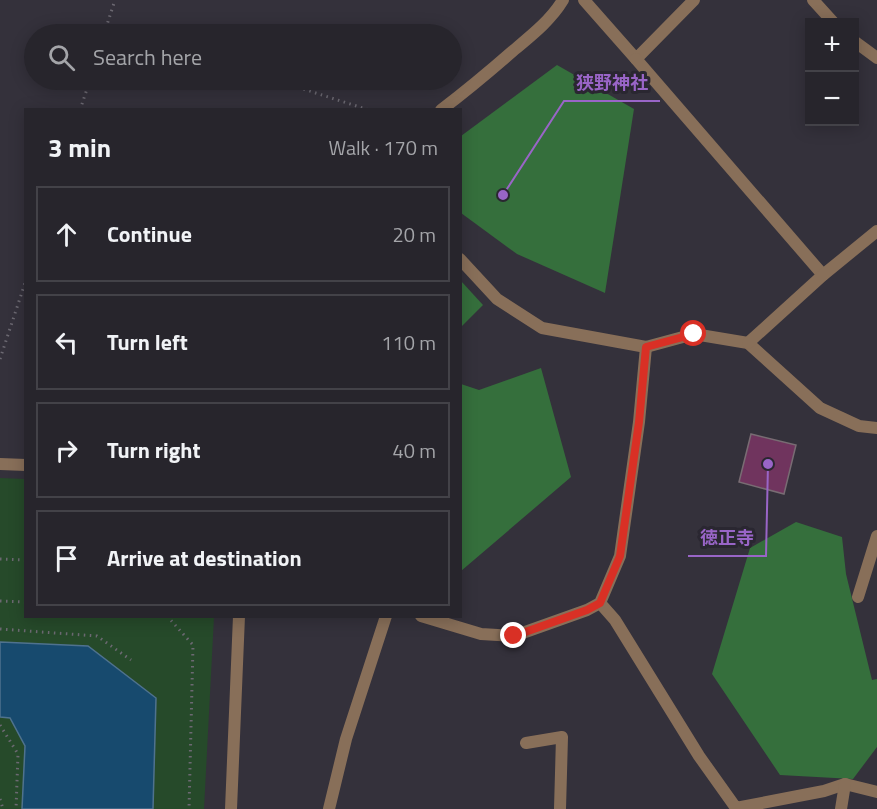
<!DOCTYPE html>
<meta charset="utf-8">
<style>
body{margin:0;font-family:"Titillium Web","Noto Sans JP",sans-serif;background:#333138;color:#f1f3f6}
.controls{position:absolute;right:18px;top:18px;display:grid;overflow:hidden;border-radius:0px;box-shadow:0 3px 15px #0003}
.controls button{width:54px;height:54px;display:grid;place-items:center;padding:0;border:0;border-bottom:2px solid #434248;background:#27252c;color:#f1f3f6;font:30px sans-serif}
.stop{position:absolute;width:18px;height:18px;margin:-14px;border:4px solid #d93025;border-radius:50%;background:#fff}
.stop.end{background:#d93025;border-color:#fff;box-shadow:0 2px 6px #0008}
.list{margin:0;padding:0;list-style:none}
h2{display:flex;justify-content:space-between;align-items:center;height:78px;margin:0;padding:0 24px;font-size:26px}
h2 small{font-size:20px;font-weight:400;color:#a4a5a9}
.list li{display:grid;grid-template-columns:39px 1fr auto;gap:18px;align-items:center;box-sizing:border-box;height:96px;margin:0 12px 12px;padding:0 12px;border:2px solid #434248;border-radius:0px}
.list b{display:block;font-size:22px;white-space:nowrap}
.list em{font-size:20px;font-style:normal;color:#a4a5a9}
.icon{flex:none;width:33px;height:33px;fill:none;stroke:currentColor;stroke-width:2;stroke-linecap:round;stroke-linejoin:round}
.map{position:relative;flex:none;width:877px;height:809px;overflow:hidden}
.search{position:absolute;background:#27252c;box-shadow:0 3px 15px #0003;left:24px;top:24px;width:438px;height:66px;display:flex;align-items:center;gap:15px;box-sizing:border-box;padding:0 21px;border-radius:33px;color:#a4a5a9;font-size:22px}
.panel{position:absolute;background:#27252c;box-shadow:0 3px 15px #0003;left:24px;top:108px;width:438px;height:510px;border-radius:0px}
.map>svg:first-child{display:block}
.green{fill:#264a2a}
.forest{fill:#356f3c}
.water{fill:#174a6e;stroke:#4f728e;stroke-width:1.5}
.building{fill:#70345e;stroke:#786c73;stroke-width:1.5}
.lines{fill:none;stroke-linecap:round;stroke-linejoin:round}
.path{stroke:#6c6972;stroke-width:3;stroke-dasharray:1.5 4.5;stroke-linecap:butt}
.minor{stroke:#886f59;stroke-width:12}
.tertiary{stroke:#886f59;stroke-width:12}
.route{stroke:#d93025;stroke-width:8}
.leader{fill:none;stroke:#9965c7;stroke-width:2}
.callout-dot{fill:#9965c7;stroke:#2a2731;stroke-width:2}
.callout-label{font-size:18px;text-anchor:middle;font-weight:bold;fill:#9965c7;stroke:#2a2731;stroke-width:6;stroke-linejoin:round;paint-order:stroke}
</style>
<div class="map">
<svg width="877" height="809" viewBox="0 0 877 809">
<rect width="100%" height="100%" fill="#34313b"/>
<polygon class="green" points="0,478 25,479 26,616 214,617 204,809 0,809"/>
<g class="forest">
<polygon points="557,65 634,109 605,293 517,254 461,213 461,136"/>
<polygon points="461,281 483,305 461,327"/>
<polygon points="541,368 571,477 461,571 461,384 479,390"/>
<polygon points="796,522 842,537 846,574 872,680 877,679 877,747 853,779 780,775 712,674 750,548"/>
</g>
<polygon class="water" points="0,642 88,646 156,698 153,809 22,809 25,746 10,718 0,717"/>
<polygon class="building" points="751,434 796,445 784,494 739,482"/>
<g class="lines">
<g class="path">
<polyline points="107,26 135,34"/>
<polyline points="104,34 115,0"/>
<polyline points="275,80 369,110"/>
<polyline points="80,110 90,80"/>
<polyline points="0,359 26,280"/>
<polyline points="0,559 26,560"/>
<polyline points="0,601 26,602"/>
<polyline points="167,616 193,645 189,809"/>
<polyline points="0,629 97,636 131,660"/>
<polyline points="0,725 18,754 16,809"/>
<polyline points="0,799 3,809"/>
</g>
<g class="minor">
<polyline points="584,0 636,59 694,0"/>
<polyline points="813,0 833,22"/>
<polyline points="854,41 877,58"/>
<polyline points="636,59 823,275"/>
<polyline points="460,259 497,299 542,328 646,347 694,334 748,343 820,408 859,426 877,428"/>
<polyline points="748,343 823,275 877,231"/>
<polyline points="858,597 877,536"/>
<polyline points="600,603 615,620 699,756 736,808 824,791 845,784 877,792"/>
<polyline points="421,616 481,634 514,636 587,610 600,603 620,556 639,422 646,347"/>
<polyline points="526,743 562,737 560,809"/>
<polyline points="329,809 346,739 386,616"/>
<polyline points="841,809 845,784"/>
</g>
<g class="tertiary">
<path d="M441,110C466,91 490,71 514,50C532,35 551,20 563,0"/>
<polyline points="0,464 26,465"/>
<polyline points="231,809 239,616"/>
</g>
</g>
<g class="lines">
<polyline class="route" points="514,636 587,610 600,603 620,556 639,422 646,347 694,334"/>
</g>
<path class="leader" d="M503 195L564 101H660M768 464L766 556H688"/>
<g class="callout-dot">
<circle cx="503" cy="195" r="6"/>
<circle cx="768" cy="464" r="6"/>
</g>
<g class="callout-label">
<text x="612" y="89">狭野神社</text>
<text x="727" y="544">徳正寺</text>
</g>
</svg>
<div class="controls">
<button>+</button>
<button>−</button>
</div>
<div class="stop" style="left:694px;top:334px"></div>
<div class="stop end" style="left:514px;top:636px"></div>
<div class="search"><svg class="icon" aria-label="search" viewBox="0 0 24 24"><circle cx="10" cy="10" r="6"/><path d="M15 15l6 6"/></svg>Search here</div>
<section class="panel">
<h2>3 min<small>Walk · 170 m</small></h2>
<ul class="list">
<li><svg class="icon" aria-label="ahead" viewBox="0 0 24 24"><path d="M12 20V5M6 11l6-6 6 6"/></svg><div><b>Continue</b></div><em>20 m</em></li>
<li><svg class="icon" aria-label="left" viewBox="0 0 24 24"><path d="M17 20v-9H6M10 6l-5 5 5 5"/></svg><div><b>Turn left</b></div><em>110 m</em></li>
<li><svg class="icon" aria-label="right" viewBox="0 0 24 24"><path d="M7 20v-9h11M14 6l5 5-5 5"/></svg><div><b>Turn right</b></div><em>40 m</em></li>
<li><svg class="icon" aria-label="arrive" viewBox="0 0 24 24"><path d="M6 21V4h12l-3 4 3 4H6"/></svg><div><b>Arrive at destination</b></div></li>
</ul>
</section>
</div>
